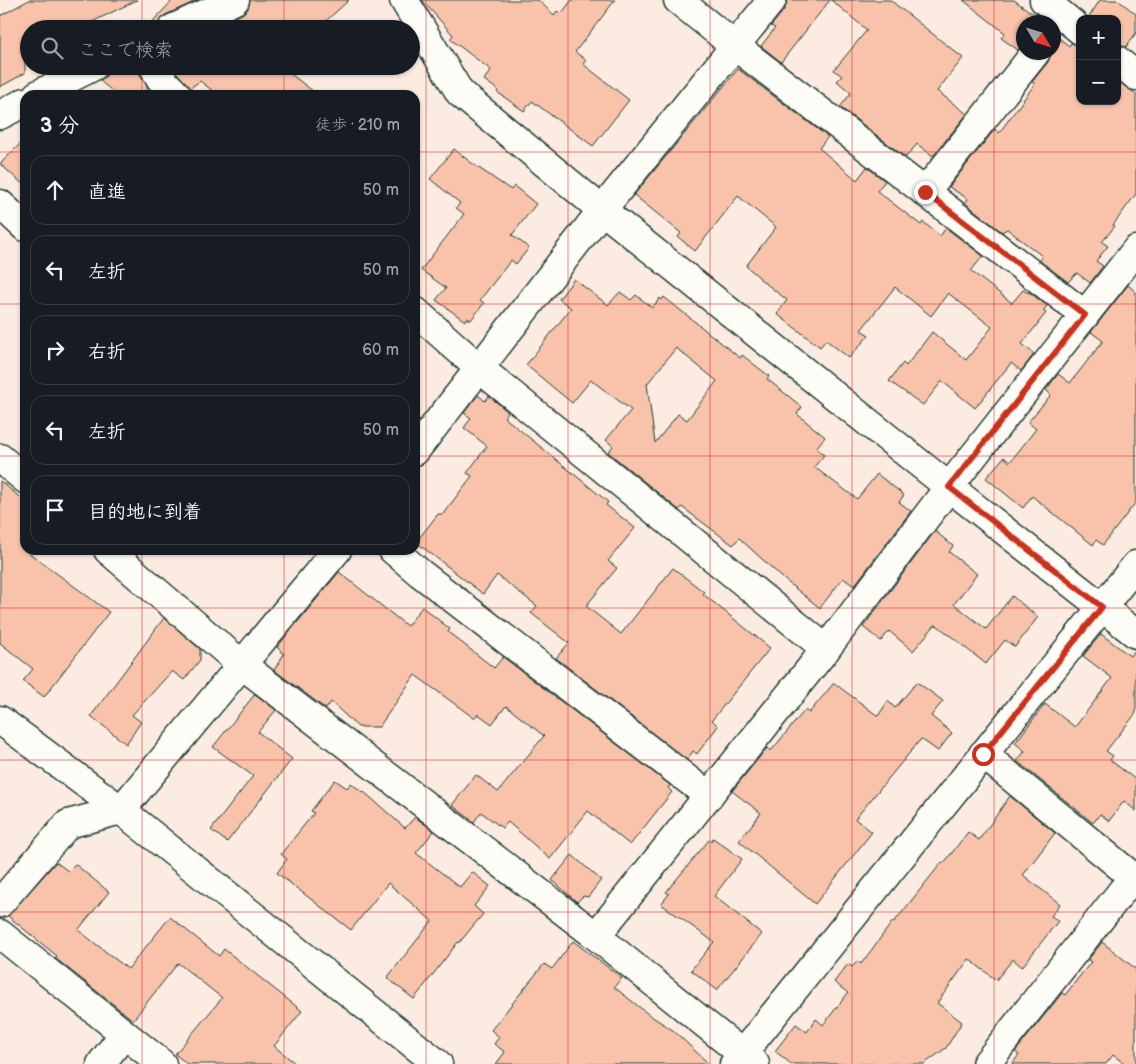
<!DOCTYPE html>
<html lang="ja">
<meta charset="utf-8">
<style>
body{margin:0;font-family:"Balsamiq Sans","Klee One",sans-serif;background:#242831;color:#f1f3f6}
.controls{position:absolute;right:15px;top:15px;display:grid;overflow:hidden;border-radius:10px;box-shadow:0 1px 4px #0004}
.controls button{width:45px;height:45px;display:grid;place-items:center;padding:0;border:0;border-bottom:1px solid #363941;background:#171b24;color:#f1f3f6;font:25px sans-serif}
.compass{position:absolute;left:1016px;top:15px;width:45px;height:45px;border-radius:50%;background:#171b24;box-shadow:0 1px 4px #0004;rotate:128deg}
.stop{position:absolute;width:15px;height:15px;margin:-11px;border:4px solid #c8321e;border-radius:50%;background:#fff}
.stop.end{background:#c8321e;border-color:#fff;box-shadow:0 1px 5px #0008}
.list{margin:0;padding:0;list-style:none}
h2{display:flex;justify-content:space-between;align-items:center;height:65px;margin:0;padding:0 20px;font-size:21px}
h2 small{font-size:16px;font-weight:400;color:#9ea1a6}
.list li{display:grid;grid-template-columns:32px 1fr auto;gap:15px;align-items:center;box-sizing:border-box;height:70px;margin:0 10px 10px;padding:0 10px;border:1px solid #363941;border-radius:15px}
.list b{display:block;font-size:19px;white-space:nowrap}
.list em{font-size:16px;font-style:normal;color:#9ea1a6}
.icon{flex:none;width:28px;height:28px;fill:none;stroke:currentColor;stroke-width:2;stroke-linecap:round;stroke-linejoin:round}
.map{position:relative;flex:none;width:1136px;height:1064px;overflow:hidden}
.search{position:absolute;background:#171b24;box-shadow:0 1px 4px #0004;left:20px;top:20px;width:400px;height:55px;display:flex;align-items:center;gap:12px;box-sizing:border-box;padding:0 18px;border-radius:28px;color:#9ea1a6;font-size:19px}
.panel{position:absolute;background:#171b24;box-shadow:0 1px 4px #0004;left:20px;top:90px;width:400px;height:465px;border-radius:15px}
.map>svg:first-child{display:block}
.building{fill:#f9c3ab;stroke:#1f3d34;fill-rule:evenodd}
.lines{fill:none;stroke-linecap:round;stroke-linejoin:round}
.minor-casing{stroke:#1f3d34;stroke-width:31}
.minor{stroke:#fdfcf7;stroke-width:28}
.route{stroke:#c8321e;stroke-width:6}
.grid{fill:none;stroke:#d62828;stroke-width:1;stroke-opacity:0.55}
</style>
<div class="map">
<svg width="1136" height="1064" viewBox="0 0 1136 1064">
<rect width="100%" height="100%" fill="#fcebe0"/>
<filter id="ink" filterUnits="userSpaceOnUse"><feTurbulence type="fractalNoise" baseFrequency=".02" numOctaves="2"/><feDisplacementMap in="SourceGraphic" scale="10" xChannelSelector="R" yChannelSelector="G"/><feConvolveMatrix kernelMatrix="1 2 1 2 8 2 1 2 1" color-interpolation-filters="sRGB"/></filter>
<g filter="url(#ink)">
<g class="building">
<polygon points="29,0 137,0 90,23 93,29 29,29 29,64 25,58 25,73 0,87 0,16"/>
<polygon points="173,0 198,0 165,15 160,20 157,29 155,29 152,22"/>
<polygon points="250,0 349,0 317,29 210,29 242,14 248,9"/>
<polygon points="422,0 538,0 554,15 557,11 561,14 572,0 615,0 575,52 586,60 583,64 629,100 593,146 532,101 524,111 497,92 498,90 484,80 491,70 450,39 453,35"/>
<polygon points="788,0 830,0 781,62 761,46 775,28 771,26 784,10"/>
<polygon points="831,0 890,0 963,58 937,91 967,114 933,156 917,144 907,156 905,157 840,107 851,93 837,81 842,76 834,70 867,30"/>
<polygon points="963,0 1014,0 1036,16 1034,18 1039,22 1024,22 1024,43 1018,50 1001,38 1005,33"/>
<polygon points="1100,0 1118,0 1136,14 1136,33 1126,47 1117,45 1117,19 1091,19 1089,17"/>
<polygon points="1054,34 1069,46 1071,43 1080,45 1080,101 1117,101 1117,81 1136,94 1136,194 1113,225 1115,226 1102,242 1108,246 1096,261 1103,266 1090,283 1077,273 1068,282 1040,261 1042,256 1007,229 1002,232 965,203 968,199 949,187 995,129 999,133 1035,84 1032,82 1048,62 1051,52 1054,52"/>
<polygon points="111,66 137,66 140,74 148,88 142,95 117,95 100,81 107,75"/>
<polygon points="171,66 280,66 318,95 218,95 200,81 190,88"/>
<polygon points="738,69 828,137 819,148 857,180 867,167 885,181 877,191 921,225 923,222 940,236 946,228 983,256 971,271 1012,303 1023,290 1029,293 1029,292 1047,306 1043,311 1046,313 1022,344 1034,354 1021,371 1011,363 975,408 942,381 923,405 889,381 903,363 906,366 932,332 966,360 992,327 948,293 931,316 895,287 861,330 869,335 849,358 826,340 820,347 777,314 787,300 760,279 759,277 746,266 776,227 738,196 695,251 678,237 681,233 634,195"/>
<polygon points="25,139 25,186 0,164"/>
<polygon points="454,149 473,164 511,190 514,186 536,204 512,235 529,248 516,264 511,260 480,300 484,303 471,320 467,318 465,321 436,300 446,288 421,270 464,214 456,208 460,203 430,179"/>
<path d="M574,279L608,305L620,292L631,300L636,295L652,308L660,298L662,300L664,297L740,358L742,355L769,376L767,379L802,407L797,414L825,437L816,448L824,455L814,467L857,499L877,474L904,495L899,502L911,511L854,586L843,578L820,608L786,581L739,538L733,545L682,507L679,510L608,452L613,446L606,440L631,410L591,380L572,403L526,365L571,308L559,299ZM676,348L717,381L687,420L678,414L655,443L647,384Z"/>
<polygon points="1128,285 1136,292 1136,502 1103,545 1096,540 1093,545 1032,496 1023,508 986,478 1004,457 1010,462 1036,429 1028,422 1051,395 1046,390 1058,374 1070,383 1103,341 1091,332"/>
<polygon points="478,395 485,401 489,396 508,412 504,417 608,502 606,505 635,528 608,561 617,568 586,606 621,634 673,568 704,592 703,594 770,648 712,720 718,726 697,754 693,751 687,760 556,658 569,643 531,613 537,606 497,575 483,594 416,542 438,514 443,514 472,476 467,473 487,446 464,428 471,418 464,413"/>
<polygon points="0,481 25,501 25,550 109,612 44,697 23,681 33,669 0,643"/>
<polygon points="935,531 953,546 949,552 977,574 954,604 986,629 1012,596 1038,617 1015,647 1005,640 986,664 938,626 935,625 913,651 889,631 881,641 863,627"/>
<polygon points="339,572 407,626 422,607 450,629 448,632 494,668 503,657 670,785 668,788 672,792 630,845 588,811 550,859 508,822 502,828 481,812 474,822 452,805 476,775 498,792 544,736 506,706 492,724 478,714 474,718 415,675 379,727 358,727 331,702 326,709 274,670 284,654 277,647"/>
<polygon points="164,618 200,649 200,660 184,680 172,671 132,715 141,722 126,744 91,716"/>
<polygon points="1101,634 1130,656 1136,649 1136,713 1106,751 1113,756 1110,760 1136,780 1136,811 1124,801 1109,821 1100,814 1093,823 1017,761 1025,751 1015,743 1045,704 1075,727 1112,678 1083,656"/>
<polygon points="917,682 943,701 931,716 952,733 938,751 921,739 855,819 872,832 815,904 739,841 761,813 732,791 767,748 771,751 805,710 809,713 834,683 878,716 888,701 895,708"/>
<polygon points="255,694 276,710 258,732 292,759 227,842 211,830 253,776 213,747"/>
<polygon points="335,780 347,788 351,783 362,792 363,791 405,828 415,817 434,831 416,853 460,887 472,872 490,886 474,906 483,914 459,943 458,942 414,999 387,978 432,921 388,883 351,930 277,873 287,859 281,854 314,813 311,811"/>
<polygon points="1010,796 1055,833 1023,875 1060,904 1051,916 1058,921 1022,967 1013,959 996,980 969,959 937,1003 962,1022 946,1048 924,1064 791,1064 775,1051 796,1024 807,1032 816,1019 823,1025 848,993 834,982 848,964 852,967 858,961 861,964 893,921 894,922 900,915 942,862 944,863 968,832 979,840"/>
<polygon points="713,838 742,859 714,896 762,934 717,990 691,970 714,942 661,904 669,894 666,892 709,840 711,841"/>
<polygon points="572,855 601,880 588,897 583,896 577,902 552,880"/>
<polygon points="56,862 68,871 75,864 109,892 78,930 128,969 170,917 219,956 224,949 302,1011 274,1046 296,1064 187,1064 175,1054 222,998 178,963 133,1020 55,958 57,956 8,916"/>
<polygon points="573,941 622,978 614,987 648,1014 674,1031 709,1064 496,1064 505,1052 494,1044 499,1037 491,1030 544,964 552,969"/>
<polygon points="1102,942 1136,969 1136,1064 1125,1064 1113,1055 1106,1064 1012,1064 1019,1055 1015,1052 1062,993 1065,995 1091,962 1088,960"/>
</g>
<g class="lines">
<g class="minor-casing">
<g id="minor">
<polyline points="404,0 460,93 602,210 949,487 1136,634"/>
<polyline points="678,0 735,46 1085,315"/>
<polyline points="1044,0 1080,30"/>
<polyline points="172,29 235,0"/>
<polyline points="1117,60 1136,76"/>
<polyline points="153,66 160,78 177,95"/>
<polyline points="37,95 94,66"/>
<polyline points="0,115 25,102"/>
<polyline points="925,192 1036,52"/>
<polyline points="0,204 25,227"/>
<polyline points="415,311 479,368 826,649"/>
<polyline points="415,451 602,210 772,0"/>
<polyline points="0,458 25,479"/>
<polyline points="108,550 241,664 596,936 755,1064"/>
<polyline points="393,550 420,573 709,796"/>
<polyline points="0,720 121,810 438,1064"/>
<polyline points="983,754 1133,877 986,1064"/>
<polyline points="0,903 68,824 121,810 337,550"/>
<polyline points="0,934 162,1064"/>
<polyline points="596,936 826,649 949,487 1136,250"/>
<polyline points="101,1064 124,1034"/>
<polyline points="734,1064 1136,565"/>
</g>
</g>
<use href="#minor" class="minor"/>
</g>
</g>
<g class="lines" filter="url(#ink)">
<polyline class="route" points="925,192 1085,315 949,487 1102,607 983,754"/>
</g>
<path class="grid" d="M142,0V29M284,0V29M426,0V1064M568,0V1064M710,0V1064M852,0V1064M994,0V1064M142,66V95M284,66V95M0,152H25M415,152H1136M0,304H25M415,304H1136M0,456H25M415,456H1136M142,550V1064M284,550V1064M0,608H1136M0,760H1136M0,912H1136"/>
</svg>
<div class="controls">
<button>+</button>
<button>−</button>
</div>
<svg class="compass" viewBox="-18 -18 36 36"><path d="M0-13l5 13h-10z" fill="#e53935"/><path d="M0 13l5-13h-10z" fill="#9ea1a6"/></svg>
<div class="stop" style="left:983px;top:754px"></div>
<div class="stop end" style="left:925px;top:192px"></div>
<div class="search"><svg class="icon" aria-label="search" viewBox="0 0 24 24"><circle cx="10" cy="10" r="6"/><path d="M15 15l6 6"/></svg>ここで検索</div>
<section class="panel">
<h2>3 分<small>徒歩 · 210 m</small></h2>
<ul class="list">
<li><svg class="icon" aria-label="ahead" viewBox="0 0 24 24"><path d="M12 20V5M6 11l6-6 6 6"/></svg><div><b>直進</b></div><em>50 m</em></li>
<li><svg class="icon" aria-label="left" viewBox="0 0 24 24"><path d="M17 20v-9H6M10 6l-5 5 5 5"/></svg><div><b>左折</b></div><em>50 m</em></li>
<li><svg class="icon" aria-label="right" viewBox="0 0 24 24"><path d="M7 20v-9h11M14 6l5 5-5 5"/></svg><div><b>右折</b></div><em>60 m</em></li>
<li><svg class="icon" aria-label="left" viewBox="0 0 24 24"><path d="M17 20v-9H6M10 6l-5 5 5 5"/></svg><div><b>左折</b></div><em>50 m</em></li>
<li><svg class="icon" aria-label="arrive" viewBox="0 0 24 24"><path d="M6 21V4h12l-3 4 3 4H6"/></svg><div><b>目的地に到着</b></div></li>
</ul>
</section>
</div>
